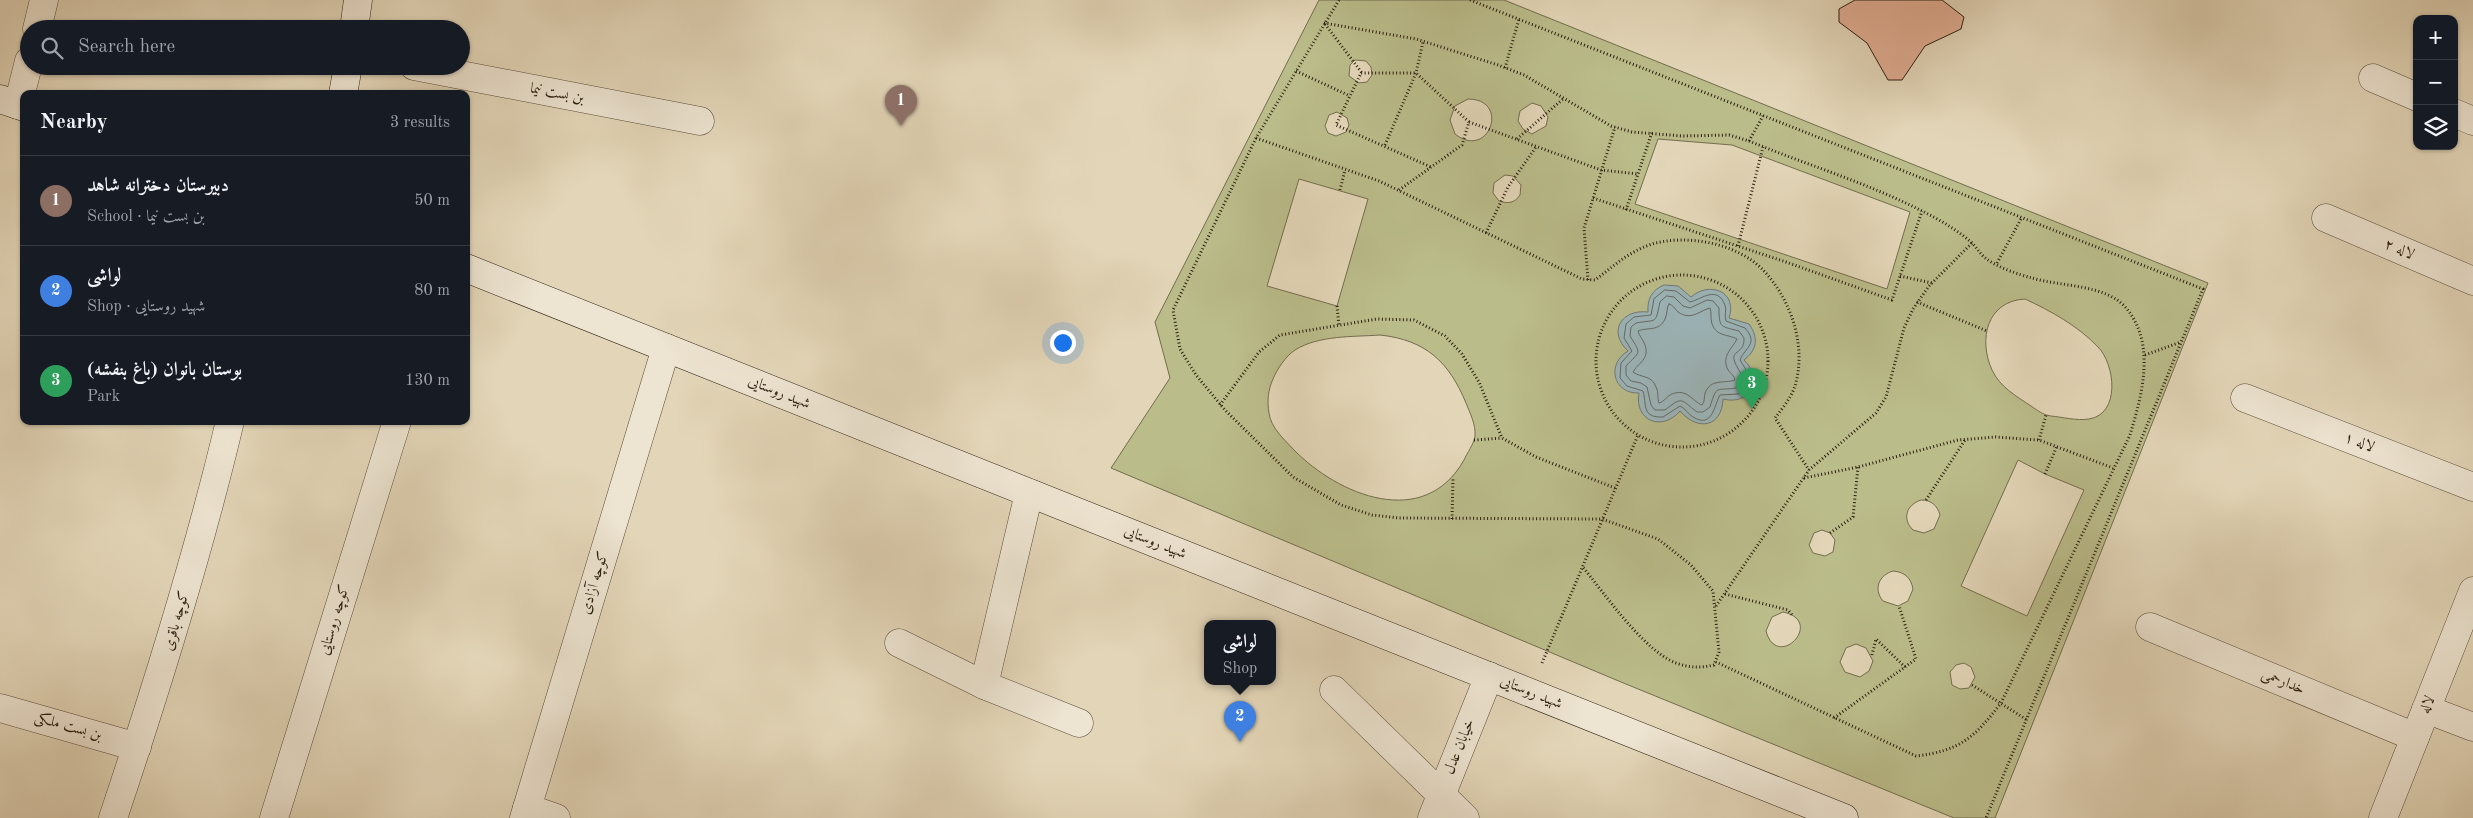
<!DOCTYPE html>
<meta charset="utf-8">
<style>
body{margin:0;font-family:"Old Standard TT",Amiri,serif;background:#242831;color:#f1f3f6}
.controls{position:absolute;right:15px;top:15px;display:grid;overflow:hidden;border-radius:10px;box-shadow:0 1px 4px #0004}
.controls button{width:45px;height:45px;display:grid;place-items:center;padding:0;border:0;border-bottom:1px solid #363941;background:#171b24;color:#f1f3f6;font:25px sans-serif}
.you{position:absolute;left:1062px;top:342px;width:18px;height:18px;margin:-12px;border:4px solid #fff;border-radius:50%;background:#1a73e8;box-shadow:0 0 0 8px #1a73e833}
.badge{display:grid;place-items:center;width:32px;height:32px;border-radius:50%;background:#c59692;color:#fff;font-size:16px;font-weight:700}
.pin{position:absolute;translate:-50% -41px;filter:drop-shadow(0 1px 2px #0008)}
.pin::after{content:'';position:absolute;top:26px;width:18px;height:15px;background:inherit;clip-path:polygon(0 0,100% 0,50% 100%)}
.popup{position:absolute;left:1204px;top:620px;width:72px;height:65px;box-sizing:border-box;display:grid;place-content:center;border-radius:10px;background:#171b24;filter:drop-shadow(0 1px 4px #0005);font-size:16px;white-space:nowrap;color:#9ea1a6}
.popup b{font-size:19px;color:#f1f3f6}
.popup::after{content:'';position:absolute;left:50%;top:100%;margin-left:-10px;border:10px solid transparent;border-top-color:#171b24}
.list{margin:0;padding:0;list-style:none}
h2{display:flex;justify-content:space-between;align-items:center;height:65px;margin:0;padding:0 20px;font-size:21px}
h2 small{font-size:16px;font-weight:400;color:#9ea1a6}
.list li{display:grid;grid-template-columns:32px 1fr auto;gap:15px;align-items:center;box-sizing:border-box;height:90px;padding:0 20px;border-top:1px solid #363941}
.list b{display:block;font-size:19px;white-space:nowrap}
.list p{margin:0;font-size:16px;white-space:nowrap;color:#9ea1a6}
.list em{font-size:16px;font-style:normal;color:#9ea1a6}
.icon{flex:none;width:28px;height:28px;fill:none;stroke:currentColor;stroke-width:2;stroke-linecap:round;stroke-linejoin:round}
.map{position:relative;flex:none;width:2473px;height:818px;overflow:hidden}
.search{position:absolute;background:#171b24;box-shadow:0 1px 4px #0004;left:20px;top:20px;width:450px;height:55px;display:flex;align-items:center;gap:12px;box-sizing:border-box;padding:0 18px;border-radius:28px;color:#9ea1a6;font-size:19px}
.panel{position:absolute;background:#171b24;box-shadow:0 1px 4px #0004;left:20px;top:90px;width:450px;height:335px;border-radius:10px}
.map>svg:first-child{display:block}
.green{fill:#babc8a;stroke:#736d4e;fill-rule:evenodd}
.water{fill:#9cb6bb;stroke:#6f7977}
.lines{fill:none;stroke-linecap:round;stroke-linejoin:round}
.shore{stroke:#646a66;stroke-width:1}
.building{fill:#e1ad92;stroke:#2c1e11}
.street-casing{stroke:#5a4c3b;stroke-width:29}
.secondary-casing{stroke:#2c1e11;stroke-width:29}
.path{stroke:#2c1e11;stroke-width:3;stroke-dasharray:1 2.5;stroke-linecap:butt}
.street{stroke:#ede4d1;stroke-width:28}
.secondary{stroke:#ede4d1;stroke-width:28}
.labels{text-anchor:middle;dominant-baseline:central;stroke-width:4;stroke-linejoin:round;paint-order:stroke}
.street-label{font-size:15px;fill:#2c1e11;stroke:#ede4d1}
</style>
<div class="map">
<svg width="2473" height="818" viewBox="0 0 2473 818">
<rect width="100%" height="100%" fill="#e3d6b8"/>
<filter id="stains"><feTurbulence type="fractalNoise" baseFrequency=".004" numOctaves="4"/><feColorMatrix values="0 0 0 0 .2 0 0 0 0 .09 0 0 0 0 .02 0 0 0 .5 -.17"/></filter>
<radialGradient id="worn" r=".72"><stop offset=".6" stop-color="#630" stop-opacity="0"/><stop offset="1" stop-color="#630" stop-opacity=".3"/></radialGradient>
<path class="green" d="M1319,0H1504L2208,283L1995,818H1954L1621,682L1111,468L1170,378L1155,322ZM1355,60L1366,61L1371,67L1372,75L1367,82L1359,83L1349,76L1350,65ZM1468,99C1511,99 1489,161 1455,134L1450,120L1455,106ZM1532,103L1541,106L1548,117L1546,126L1532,134L1523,129L1518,121L1520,111ZM1337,112L1347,118L1349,125L1346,132L1336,136L1328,133L1325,126L1329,115ZM1658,139L1732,145L1910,212L1887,289L1635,204ZM1505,175L1513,176L1521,185L1520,195C1515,203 1508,204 1499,201L1493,193L1494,183ZM1299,179L1368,199L1337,306L1267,286ZM2025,299C2051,311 2078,326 2098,347C2115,364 2121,414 2089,419C2077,421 2062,417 2051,416C2043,415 2037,410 2031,406C2016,396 2000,387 1992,370C1978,339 1987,301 2025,299ZM1380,335C1426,340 1449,362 1466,403C1470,413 1476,425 1475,436C1474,444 1467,453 1464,460C1424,531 1338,495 1294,450C1284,439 1271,428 1269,413C1267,401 1268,390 1273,379C1277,369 1286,356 1295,350C1319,335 1353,337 1380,335ZM2018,460L2045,474L2084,490L2027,616L1961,586ZM1921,500C1931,500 1937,505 1940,515L1934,529L1924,533L1913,530C1902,519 1906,505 1921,500ZM1822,530L1830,533L1835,540L1833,552L1825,556L1813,553L1809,545L1814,533ZM1893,571C1905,572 1911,578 1913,589L1908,601L1898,606L1883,601C1873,589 1879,575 1893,571ZM1783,612C1826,621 1777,672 1766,631L1772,617ZM1856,644L1866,648L1873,661L1869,671L1860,677L1845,672L1840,662L1846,648ZM1964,663L1971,667L1975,677L1969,688L1960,689L1952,685L1950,672L1956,665Z"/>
<path class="water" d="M1664,285L1678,286L1691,297C1709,281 1738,291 1729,318L1749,324C1759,338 1757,350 1744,360C1764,379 1750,406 1723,399C1722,428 1697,431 1680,411C1662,432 1634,421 1639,393C1613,394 1606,364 1628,351C1607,331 1622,309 1648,312C1647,299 1652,290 1664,285Z"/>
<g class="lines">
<g class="shore">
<path d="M1665,290L1676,291L1690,302C1702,299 1717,285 1725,305C1727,310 1724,315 1726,321L1745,328C1759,344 1745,347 1740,360L1748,373L1746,387L1738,394L1720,395C1714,405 1713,429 1693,417C1688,414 1686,409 1680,406L1663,417C1641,418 1647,404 1643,391L1627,386L1620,378L1621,363L1632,351L1624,338L1626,324L1634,317L1651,315L1654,299Z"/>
<path d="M1667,296L1674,297L1683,306L1690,308L1707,300L1713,301L1719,308C1719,329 1721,326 1739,331L1744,338C1745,359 1722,345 1742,375L1741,384L1736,388C1716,391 1717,384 1710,407L1703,412H1697C1680,399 1683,396 1665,410H1655L1651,405L1647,387L1641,383L1631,381L1626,375V366C1640,351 1642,355 1630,336L1631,327L1636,323C1658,319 1655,325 1660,302Z"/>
<path d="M1669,304C1673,305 1675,309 1678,312C1691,321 1699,311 1710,308C1712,313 1710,318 1712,324C1717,337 1728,334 1737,339C1732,349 1721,356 1728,370C1731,374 1734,375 1735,380C1724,384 1711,378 1705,393C1704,398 1705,401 1702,405C1692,401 1687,388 1672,394C1667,396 1664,402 1659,403C1657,398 1659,393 1656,387C1652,375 1641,378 1633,372C1638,363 1650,359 1645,345C1643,339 1639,336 1638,331C1647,327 1659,332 1665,319C1668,313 1666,308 1669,304Z"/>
</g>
</g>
<polygon class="building" points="1855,0 1942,0 1964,17 1961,29 1925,46 1902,80 1888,80 1867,43 1839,22 1839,9"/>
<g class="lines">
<g class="street-casing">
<g id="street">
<polyline points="37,29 44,0"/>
<polyline points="414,66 700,121"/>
<polyline points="2373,78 2417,97"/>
<polyline points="18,105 29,61"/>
<polyline points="2454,113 2473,121"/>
<polyline points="2326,218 2473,281"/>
<polyline points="2245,398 2473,487"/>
<polyline points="1029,493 984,685 1079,723"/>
<polyline points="2150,627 2415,737"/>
<polyline points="899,643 984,685"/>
<polyline points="1334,690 1465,818"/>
<polyline points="0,708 137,747"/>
<polyline points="2426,709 2473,727"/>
<polyline points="527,808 556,818"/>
<path d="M113,818C157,687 198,556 230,421"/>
<polyline points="274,818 397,421"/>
<polyline points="524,818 666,348"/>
<polyline points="1432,818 1489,676"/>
<polyline points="2383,818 2473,591"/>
</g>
</g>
<g class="secondary-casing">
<g id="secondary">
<polyline points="354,29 358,0"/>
<polyline points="343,94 348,66"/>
<polyline points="0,99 24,107"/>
<polyline points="466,268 1844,818"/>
</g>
</g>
<g class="path">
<path d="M1339,0L1256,138L1173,310L1180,349L1196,375L1225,410L1293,477L1341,505L1372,515L1399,518L1602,519L1658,539L1691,565L1713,591L1719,652L1714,665C1701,668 1689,668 1676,663C1644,651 1604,593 1582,566"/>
<polyline points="1470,0 2203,289 1986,818"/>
<path d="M1324,23L1416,39L1498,65L1524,75L1611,126L1632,132L1682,136L1729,135L1749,141C1807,165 1868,183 1924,212C1940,220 1957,230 1971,242C1976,247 1979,252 1984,257C1996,267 2017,274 2032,278C2062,287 2107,284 2127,309C2156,345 2142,395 2130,435L2001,703C1975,737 1960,751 1916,756L1716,662"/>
<polyline points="1325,24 1362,73"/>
<polyline points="1505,68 1519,19"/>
<polyline points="1296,71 1350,96"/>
<polyline points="1469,122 1601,170 1638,174"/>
<path d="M1256,138L1379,181L1582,279L1595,280C1614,266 1628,252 1652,244C1687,234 1737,243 1763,270C1791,299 1807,346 1795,386C1791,398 1782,409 1775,418L1809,470"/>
<polyline points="1517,139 1563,99"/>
<polyline points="1749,141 1763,116"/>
<polyline points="1385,145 1416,73 1423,42"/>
<polyline points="1340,190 1345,170"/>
<polyline points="1399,190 1462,145 1469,122 1416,73 1361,73 1336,125 1431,167"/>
<polyline points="1593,198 1786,262 1892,300 1922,211"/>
<polyline points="1626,210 1652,132"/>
<polyline points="1486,233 1508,187 1536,147"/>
<polyline points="1738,246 1763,147"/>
<polyline points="1997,263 2022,217"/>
<circle cx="1682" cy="361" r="86"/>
<polyline points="1900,276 1932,283"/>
<polyline points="1588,280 1584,228 1615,127"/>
<polyline points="1917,302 1987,331"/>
<polyline points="1337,306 1339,326"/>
<polyline points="2145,355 2181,342"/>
<polyline points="1220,405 1259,352 1280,335 1377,319 1414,320 1445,336 1462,354 1479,382 1502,438 1536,457 1615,488"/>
<polyline points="1474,440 1502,438"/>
<polyline points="2039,440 2046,415"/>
<polyline points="2045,474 2057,446"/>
<polyline points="1804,478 1858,467 1958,440 1996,437 2039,440 2113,468"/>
<polyline points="1926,500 1965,440"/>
<polyline points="1452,519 1453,478"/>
<polyline points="1830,533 1853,517 1858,467"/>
<polyline points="1725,594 1788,610 1793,616"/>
<polyline points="1716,606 1809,470 1876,413 1886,397 1904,328 1913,309 1929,286 1972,243"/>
<polyline points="1872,655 1876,639 1905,667"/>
<polyline points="1542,663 1638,435"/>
<polyline points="1972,685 2027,720"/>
<polyline points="1834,718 1916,659 1899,606"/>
</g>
<use href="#street" class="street"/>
<use href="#secondary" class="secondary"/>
</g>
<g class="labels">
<g class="street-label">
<text transform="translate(557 94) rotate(11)">بن بست نیما</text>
<text transform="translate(2399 250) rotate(23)">لاله ۲</text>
<text transform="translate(779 393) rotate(22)">شهید روستایی</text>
<text transform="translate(2359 443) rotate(21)">لاله ۱</text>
<text transform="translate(1155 543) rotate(22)">شهید روستایی</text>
<text transform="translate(595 583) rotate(-73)">کوچه آزادی</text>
<text transform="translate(335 620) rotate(-73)">کوچه روستایی</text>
<text transform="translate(177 621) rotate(-74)">کوچه باقری</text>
<text transform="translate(2283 682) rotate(23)">خدارحمی</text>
<text transform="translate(1531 693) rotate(22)">شهید روستایی</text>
<text transform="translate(2428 705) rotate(-68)">لاله</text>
<text transform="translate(68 727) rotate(16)">بن بست ملکی</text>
<text transform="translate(1460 747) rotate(-68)">خیابان عدل</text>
</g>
</g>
<rect width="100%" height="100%" filter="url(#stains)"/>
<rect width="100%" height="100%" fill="url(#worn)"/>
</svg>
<div class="controls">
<button>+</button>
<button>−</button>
<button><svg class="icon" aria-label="layers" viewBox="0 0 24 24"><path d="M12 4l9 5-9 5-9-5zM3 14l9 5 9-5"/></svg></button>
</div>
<div class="you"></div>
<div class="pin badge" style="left:901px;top:126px;background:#8d6e63">1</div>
<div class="pin badge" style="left:1240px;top:742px;background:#3f7fe0">2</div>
<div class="popup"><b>لواشی</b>Shop</div>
<div class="pin badge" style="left:1752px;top:409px;background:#2e9e5b">3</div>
<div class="search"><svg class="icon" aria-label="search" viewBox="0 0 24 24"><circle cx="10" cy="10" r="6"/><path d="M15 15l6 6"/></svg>Search here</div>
<section class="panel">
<h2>Nearby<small>3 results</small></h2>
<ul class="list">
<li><span class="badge" style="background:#8d6e63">1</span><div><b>دبیرستان دخترانه شاهد</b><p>School · بن بست نیما</p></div><em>50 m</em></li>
<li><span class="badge" style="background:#3f7fe0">2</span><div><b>لواشی</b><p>Shop · شهید روستایی</p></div><em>80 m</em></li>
<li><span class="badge" style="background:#2e9e5b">3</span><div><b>بوستان بانوان (باغ بنفشه)</b><p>Park</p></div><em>130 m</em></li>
</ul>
</section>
</div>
